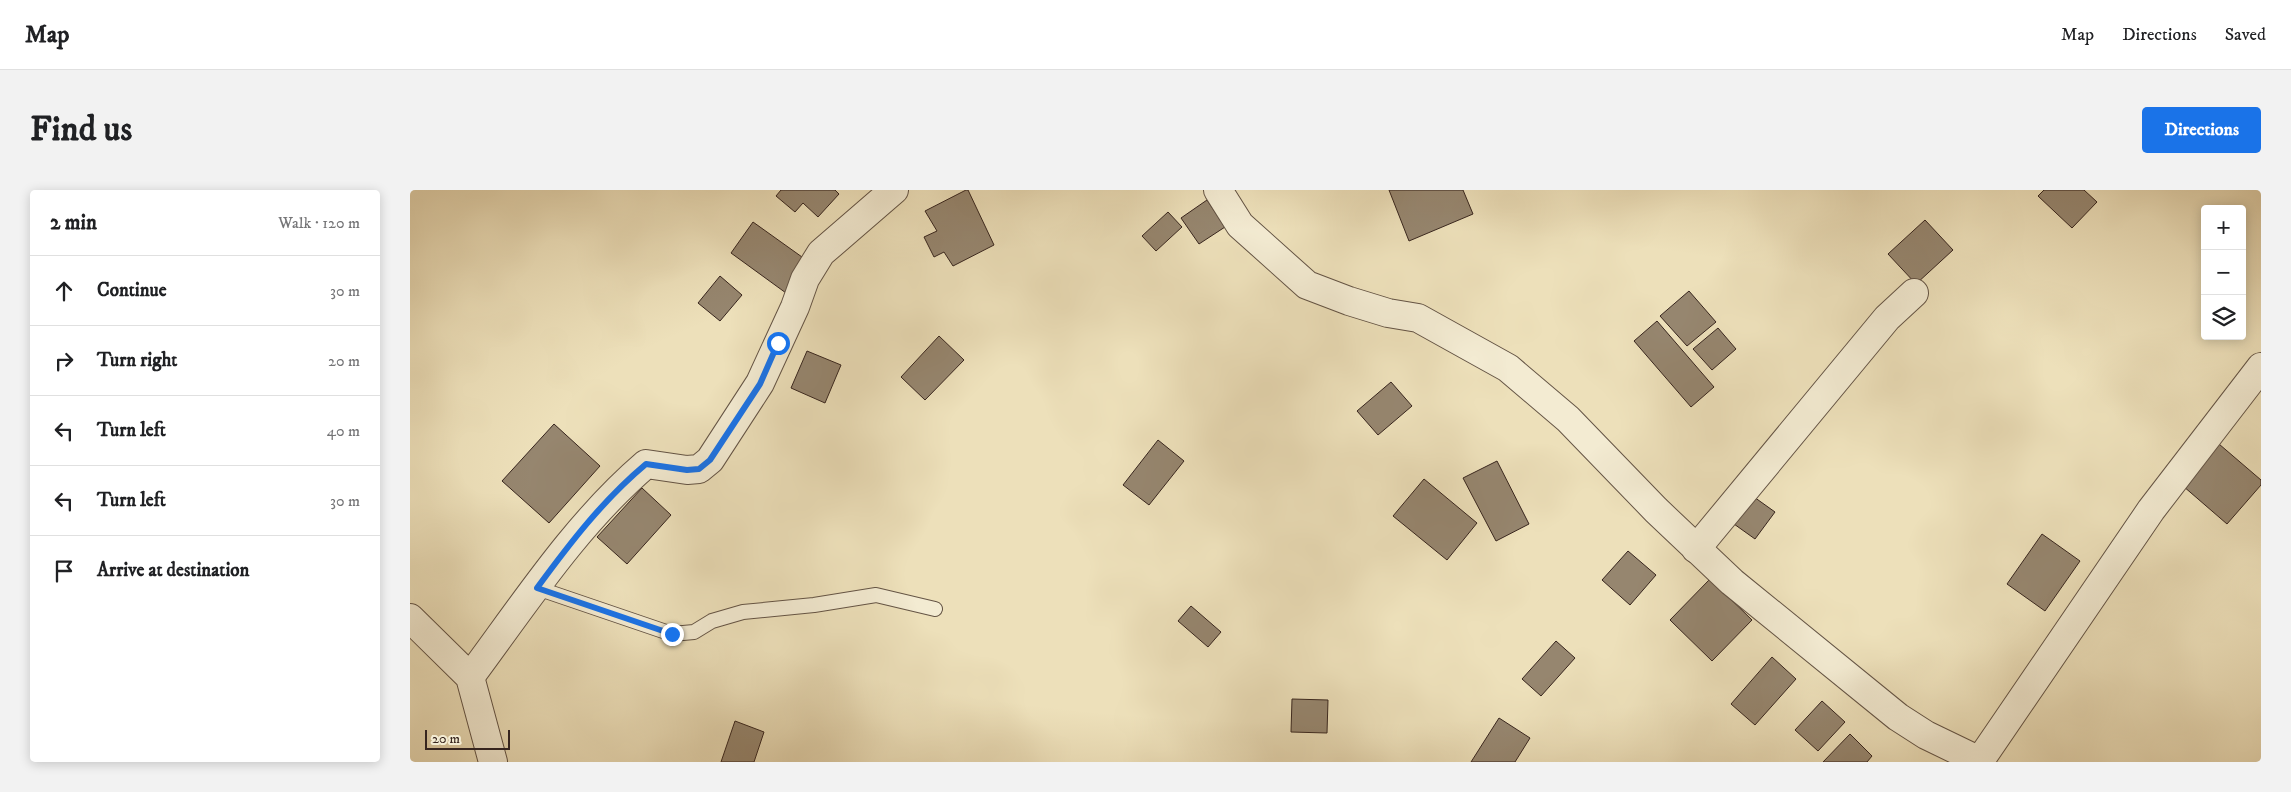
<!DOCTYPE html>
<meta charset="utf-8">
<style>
body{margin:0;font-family:"IM FELL DW Pica",serif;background:#f2f2f2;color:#202124}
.controls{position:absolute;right:15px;top:15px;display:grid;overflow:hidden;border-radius:5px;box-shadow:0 2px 12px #0003}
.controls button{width:45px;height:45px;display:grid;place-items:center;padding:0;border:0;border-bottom:1px solid #e0e0e0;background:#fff;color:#202124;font:25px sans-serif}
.scale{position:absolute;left:15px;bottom:12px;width:85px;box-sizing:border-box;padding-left:5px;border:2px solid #37251e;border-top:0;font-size:14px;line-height:18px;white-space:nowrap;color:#37251e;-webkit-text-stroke:4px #f3ebd2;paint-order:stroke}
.stop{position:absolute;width:15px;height:15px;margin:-11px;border:4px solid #1a73e8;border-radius:50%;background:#fff}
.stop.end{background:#1a73e8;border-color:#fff;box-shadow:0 1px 5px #0008}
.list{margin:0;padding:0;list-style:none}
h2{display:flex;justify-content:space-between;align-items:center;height:65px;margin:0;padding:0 20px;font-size:21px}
h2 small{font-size:16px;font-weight:400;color:#757577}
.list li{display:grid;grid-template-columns:32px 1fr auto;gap:15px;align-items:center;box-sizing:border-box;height:70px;padding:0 20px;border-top:1px solid #e0e0e0}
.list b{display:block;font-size:19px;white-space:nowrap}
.list em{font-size:16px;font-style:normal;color:#757577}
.icon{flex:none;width:28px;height:28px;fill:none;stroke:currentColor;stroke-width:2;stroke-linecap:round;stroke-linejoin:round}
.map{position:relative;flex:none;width:1851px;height:572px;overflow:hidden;border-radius:5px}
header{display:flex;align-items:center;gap:30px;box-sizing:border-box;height:70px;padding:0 25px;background:#fff;border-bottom:1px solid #e0e0e0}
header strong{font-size:24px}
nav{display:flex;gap:28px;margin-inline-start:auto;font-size:18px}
.intro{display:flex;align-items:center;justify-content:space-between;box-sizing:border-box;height:120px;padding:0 30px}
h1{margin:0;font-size:35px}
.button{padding:12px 22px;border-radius:5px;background:#1a73e8;color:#fff;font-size:18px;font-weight:700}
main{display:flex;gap:30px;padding:0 30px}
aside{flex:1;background:#fff;border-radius:5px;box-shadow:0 2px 12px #0003}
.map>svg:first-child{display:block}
.building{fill:#96866f;stroke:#37251e}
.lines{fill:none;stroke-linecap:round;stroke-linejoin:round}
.service-casing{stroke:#645445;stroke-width:16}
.minor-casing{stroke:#645445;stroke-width:30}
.service{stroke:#f3ebd2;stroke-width:14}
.minor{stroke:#f3ebd2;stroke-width:28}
.route{stroke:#1a73e8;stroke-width:6}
</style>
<header>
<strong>Map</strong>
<nav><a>Map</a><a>Directions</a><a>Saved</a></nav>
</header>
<div class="intro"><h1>Find us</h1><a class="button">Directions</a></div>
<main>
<aside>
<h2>2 min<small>Walk · 120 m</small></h2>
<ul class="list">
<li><svg class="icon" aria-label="ahead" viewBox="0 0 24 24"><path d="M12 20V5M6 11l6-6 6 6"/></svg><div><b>Continue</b></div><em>30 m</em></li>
<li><svg class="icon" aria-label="right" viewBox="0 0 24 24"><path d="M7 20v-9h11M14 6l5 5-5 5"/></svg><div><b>Turn right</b></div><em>20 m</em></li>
<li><svg class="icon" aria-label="left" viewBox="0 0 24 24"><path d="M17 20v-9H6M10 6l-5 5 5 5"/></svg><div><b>Turn left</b></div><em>40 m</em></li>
<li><svg class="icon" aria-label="left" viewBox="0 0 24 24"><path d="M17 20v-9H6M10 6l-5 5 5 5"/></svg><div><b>Turn left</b></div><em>30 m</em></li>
<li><svg class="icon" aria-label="arrive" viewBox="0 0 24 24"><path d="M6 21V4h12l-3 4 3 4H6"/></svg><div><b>Arrive at destination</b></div></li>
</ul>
</aside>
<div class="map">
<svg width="1851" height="572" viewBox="0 0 1851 572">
<rect width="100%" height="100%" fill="#ede0ba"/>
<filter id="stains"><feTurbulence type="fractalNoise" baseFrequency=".004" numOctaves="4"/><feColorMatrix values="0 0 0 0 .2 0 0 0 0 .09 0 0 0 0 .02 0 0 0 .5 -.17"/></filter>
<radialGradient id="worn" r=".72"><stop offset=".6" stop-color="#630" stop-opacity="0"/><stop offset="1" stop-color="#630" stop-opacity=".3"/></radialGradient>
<g class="building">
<polygon points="371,0 425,0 429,4 408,27 393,13 385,22 366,6"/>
<polygon points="556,0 558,0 584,55 543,76 534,62 524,67 514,47 527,41 515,21"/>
<polygon points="979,0 1053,0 1063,24 999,51"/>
<polygon points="1634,0 1674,0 1687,12 1662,38 1628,6"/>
<polygon points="797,10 815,37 789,54 771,28"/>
<polygon points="758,22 772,37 746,61 732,46"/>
<polygon points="1515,30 1543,60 1506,94 1478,64"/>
<polygon points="343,32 399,72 376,103 321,63"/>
<polygon points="310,86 332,105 310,131 288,113"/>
<polygon points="1279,101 1306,132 1277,156 1250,126"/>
<polygon points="1247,131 1304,197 1281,217 1224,151"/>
<polygon points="1308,138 1326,159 1302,180 1283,159"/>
<polygon points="529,146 554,170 515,210 491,187"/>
<polygon points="397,161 431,175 415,213 381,198"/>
<polygon points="981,192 1002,216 968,245 947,221"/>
<polygon points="144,234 190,276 139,333 92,291"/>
<polygon points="748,250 774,271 739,315 713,295"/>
<polygon points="1809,254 1851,290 1851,295 1817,334 1773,296"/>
<polygon points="1087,271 1119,334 1086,351 1053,288"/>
<polygon points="1014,289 1067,333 1037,370 983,326"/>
<polygon points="232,298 261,325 217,374 187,347"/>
<polygon points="1337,302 1365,322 1345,349 1317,329"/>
<polygon points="1632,344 1670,371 1635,421 1597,394"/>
<polygon points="1218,361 1246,385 1220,415 1192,390"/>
<polygon points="1300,389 1342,430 1302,471 1260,430"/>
<polygon points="781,416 811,442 798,457 768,431"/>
<polygon points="1146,451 1165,468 1131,506 1112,489"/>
<polygon points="1362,467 1386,489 1345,535 1321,514"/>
<polygon points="882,509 918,510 917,543 881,542"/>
<polygon points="1412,511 1435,532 1408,561 1385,540"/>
<polygon points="1089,528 1120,548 1105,572 1061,572"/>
<polygon points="325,531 354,542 344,572 311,572"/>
<polygon points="1440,544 1462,566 1457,572 1413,572"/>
</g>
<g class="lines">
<g class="service-casing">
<polyline id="service" points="127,398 262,444 284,442 302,431 333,422 404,415 466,405 525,419"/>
</g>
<g class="minor-casing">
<g id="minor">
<polyline points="808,0 830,35 897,95 939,111 978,123 1008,128 1098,178 1158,229 1246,320 1322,392 1488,527 1516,545 1572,572"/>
<polyline points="1286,359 1477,128 1504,103"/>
<polyline points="0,428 60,487 83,572"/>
<path d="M60,487C115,413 166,334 236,274L277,280L289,279L300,270L350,193L385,117L395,89L411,63L484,0"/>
<polyline points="1569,572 1741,320 1851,177"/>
</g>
</g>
<use href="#service" class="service"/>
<use href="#minor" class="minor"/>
</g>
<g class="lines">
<path class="route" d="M262,444L127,398C160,353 193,310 236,274L277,280L289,279L300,270L350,194L368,153"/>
</g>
<rect width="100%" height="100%" filter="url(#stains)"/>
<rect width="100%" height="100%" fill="url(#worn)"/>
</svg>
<div class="controls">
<button>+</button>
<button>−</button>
<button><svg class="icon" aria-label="layers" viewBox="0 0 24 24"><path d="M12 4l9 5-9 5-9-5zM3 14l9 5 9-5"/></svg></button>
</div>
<div class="scale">20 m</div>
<div class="stop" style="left:368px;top:153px"></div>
<div class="stop end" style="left:262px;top:444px"></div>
</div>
</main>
